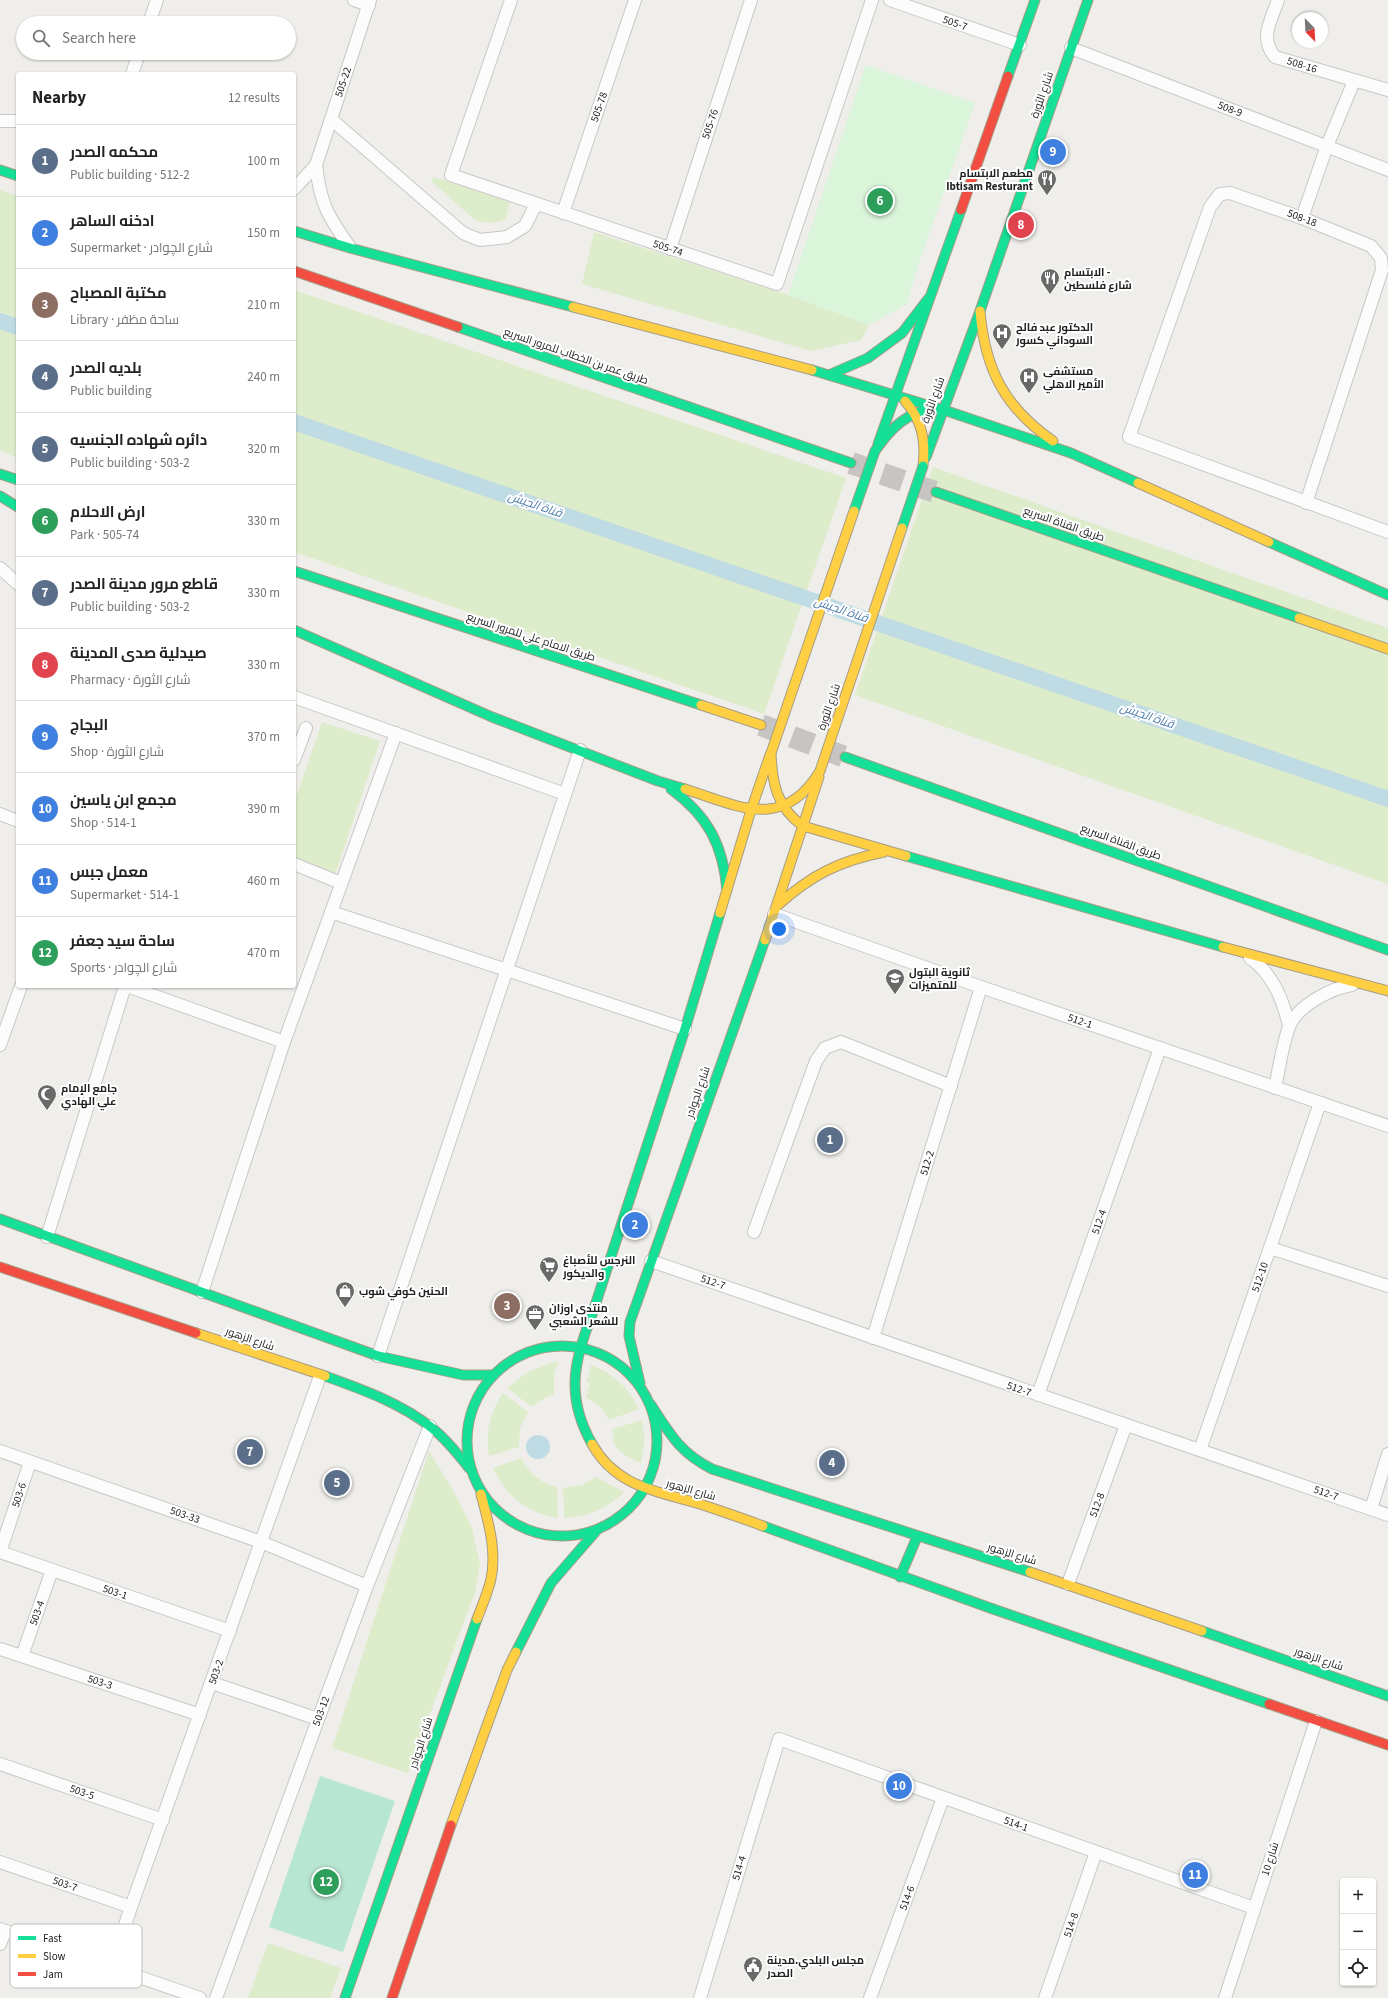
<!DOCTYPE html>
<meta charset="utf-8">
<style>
body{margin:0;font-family:"Source Sans 3",Cairo,sans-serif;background:#f6f6f6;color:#222}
.controls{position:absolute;right:12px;bottom:12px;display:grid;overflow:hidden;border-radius:4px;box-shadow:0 1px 3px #0004}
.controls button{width:36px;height:36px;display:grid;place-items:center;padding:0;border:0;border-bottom:1px solid #e0e0e0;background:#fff;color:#222;font:20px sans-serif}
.compass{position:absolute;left:1292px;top:12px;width:36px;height:36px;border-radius:50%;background:#fff;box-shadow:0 1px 3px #0004;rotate:156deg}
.you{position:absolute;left:779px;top:929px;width:14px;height:14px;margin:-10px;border:3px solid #fff;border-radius:50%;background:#1a73e8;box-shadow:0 0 0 6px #1a73e833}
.badge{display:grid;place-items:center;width:26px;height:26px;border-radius:50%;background:#1a73e8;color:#fff;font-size:13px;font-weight:700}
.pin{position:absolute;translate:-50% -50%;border:2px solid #fff;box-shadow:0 1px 4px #0006}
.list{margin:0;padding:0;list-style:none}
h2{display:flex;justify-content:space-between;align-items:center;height:52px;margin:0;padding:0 16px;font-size:17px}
h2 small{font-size:13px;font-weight:400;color:#767676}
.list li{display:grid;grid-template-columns:26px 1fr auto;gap:12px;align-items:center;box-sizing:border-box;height:72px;padding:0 16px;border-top:1px solid #e0e0e0}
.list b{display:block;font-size:15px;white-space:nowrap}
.list p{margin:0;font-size:13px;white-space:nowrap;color:#767676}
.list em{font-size:13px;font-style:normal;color:#767676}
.icon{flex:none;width:22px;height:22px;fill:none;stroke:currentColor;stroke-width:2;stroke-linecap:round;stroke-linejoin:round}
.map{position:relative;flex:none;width:1388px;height:1998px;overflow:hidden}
.search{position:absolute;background:#fff;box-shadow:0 1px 3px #0004;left:16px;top:16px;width:280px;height:44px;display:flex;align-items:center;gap:10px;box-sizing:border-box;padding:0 14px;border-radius:22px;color:#767676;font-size:15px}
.panel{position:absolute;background:#fff;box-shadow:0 1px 3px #0004;left:16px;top:72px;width:280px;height:916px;border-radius:4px}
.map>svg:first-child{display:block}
.grass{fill:#ddeccb}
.park{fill:#daf5da}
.pitch{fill:#b7e6d2}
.water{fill:#bfdbe3}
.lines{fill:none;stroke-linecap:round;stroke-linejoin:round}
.canal{stroke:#bfdbe3;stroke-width:16}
.highway-tunnel{stroke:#c7c5c3;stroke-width:22;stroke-dasharray:22 11;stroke-linecap:butt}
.street-casing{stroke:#c9c8c7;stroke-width:14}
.fast-casing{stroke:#a79c86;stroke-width:11}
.slow-casing{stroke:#a79c86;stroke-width:11}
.jam-casing{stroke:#a79c86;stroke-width:11}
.street{stroke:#fdfcfc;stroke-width:12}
.fast{stroke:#16e098;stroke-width:9}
.slow{stroke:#ffcf43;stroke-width:9}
.jam{stroke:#f24e42;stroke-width:9}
.fast-bridge-casing{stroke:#a79c86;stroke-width:11;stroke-linecap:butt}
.slow-bridge-casing{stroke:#a79c86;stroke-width:11;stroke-linecap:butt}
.fast-bridge{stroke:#16e098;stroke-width:9}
.slow-bridge{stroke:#ffcf43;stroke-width:9}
.labels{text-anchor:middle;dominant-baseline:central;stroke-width:4;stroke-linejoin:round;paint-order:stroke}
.street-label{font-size:11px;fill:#222;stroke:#fff}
.poi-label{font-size:11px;font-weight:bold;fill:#222;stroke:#fff;text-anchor:start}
.water-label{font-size:12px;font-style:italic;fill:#4a7aab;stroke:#fff}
.key{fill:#fff;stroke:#bdbdbd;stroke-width:1}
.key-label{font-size:11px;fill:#222}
</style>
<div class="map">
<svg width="1388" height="1998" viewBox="0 0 1388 1998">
<rect width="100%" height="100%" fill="#f0eeeb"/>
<g class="grass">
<polygon points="433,177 510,201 506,218 501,221 489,223 476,221 431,181"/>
<polygon points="0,190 18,196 18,458 0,451"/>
<polygon points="594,232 788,295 869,325 861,340 811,351 582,284"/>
<polygon points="294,290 846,478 764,714 294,552"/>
<polygon points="933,467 1388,628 1388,884 855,695"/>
<polygon points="322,722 380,741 335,875 294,861 294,803"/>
<polygon points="558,1361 554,1376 554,1394 543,1399 532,1407 507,1388 529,1371"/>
<path d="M591,1365C612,1372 629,1388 639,1409L609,1420L600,1407L586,1397L590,1383L586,1382Z"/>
<path d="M503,1393L528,1412L520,1428L519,1447L489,1456C485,1433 490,1412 503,1393Z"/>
<path d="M642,1420L645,1439L641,1463C632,1459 617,1453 614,1442C613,1438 613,1434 612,1429Z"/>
<polygon points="429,1451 453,1490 472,1528 480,1564 475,1592 408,1773 332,1748"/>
<path d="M521,1458C529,1473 540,1483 557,1487L558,1518C527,1513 506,1496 493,1468Z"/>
<path d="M596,1477L624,1492C607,1509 587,1517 564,1518L563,1488L584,1484Z"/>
<polygon points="268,1943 341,1968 330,1998 248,1998"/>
</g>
<polygon class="park" points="866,65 975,103 918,266 907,304 869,325 788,295"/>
<polygon class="pitch" points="320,1776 395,1801 343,1952 269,1927"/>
<circle class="water" cx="538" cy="1447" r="12"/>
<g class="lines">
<g class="canal">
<polyline points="0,321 18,327"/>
<polyline points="294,422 1388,799"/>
</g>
<g class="highway-tunnel">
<polyline points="851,463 935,492"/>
<polyline points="761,725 845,757"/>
</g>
<g class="street-casing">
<g id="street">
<polyline points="354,0 369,5"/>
<polyline points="511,0 451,175 777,284 872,0"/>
<polyline points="890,0 1020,45"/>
<path d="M1278,0C1271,21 1259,38 1275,57L1388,90"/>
<polyline points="149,23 157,0"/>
<polyline points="1071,48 1388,170"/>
<polyline points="132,74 139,53"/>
<polyline points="331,119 463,233 480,240 507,237 525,226 536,204"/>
<polyline points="0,121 18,121"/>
<path d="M316,165C320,202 327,215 349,246"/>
<polyline points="294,189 316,165 370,0"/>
<polyline points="563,213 635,0"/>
<polyline points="1302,218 1327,146 1354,81"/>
<polyline points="670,249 751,0"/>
<polyline points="1306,503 1382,270 1381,258 1371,246 1302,218 1230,193 1220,194 1210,207 1129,437 1388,532"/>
<polyline points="0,568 18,584"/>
<polyline points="294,697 565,794"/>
<polyline points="294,760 306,728"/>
<polyline points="0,814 18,821"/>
<polyline points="294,864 341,883"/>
<polyline points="331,912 685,1029"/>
<polyline points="774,914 981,987 1388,1126"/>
<path d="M1250,958C1273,974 1283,1000 1289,1026"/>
<polyline points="127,986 284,1042"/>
<polyline points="0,1045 21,986"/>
<path d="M1275,1088C1279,1069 1282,1046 1289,1027C1297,1006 1331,988 1352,985"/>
<polyline points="754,1232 816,1061 825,1048 841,1042 951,1086"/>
<polyline points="47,1237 125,986"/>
<polyline points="1270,1248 1388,1286"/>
<polyline points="651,1261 1388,1515"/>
<polyline points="202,1292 284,1042 396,733"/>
<polyline points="873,1338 981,987"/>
<polyline points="378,1356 580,750"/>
<polyline points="1038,1395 1160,1048"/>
<polyline points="1200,1450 1320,1103"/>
<polyline points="0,1451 261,1542 367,1586"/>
<polyline points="1371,1509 1388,1454"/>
<polyline points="0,1552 230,1631"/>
<polyline points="0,1552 30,1462"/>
<polyline points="1068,1584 1126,1425"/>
<polyline points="0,1649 200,1715"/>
<polyline points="22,1656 52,1570"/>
<polyline points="212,1683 318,1719"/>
<polyline points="0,1764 163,1820"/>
<polyline points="0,1862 131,1907"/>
<polyline points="0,1929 200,1998"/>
<polyline points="0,1944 5,1931"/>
<polyline points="111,1967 131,1907 320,1376"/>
<polyline points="216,1998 367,1586 430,1426"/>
<polyline points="700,1998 779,1739 1254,1908"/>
<polyline points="870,1998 943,1798"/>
<polyline points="1045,1998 1096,1852"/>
<polyline points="1225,1998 1316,1721"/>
</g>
</g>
<g class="fast-casing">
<g id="fast">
<polyline points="1008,76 1035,0"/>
<polyline points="0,170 18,176"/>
<polyline points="294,231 350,248 573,307"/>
<polyline points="458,327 851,463"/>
<polyline points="812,370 950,412 1071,453 1138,483"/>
<polyline points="829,375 868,358 902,333 928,299"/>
<polyline points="878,444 961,210"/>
<path d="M875,451C891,428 908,410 937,409"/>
<polyline points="926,457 980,311 1088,0"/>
<polyline points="0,474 18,480"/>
<polyline points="936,492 1299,618"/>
<polyline points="0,496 18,507"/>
<polyline points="1269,542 1388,595"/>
<polyline points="294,571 701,705"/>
<polyline points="294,630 492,717 658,781 685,789"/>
<polyline points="845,757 1388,950"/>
<path d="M671,789C708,816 723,845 727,890"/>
<polyline points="906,856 1223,947"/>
<polyline points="0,1219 378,1356 463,1375 492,1375"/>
<circle cx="562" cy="1441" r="95"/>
<path d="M325,1376C361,1389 401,1403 432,1428C446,1439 458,1454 469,1468"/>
<polyline points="640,1383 629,1336 630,1322 765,940"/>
<path d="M651,1405C670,1434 680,1453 712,1469L1030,1572"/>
<path d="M592,1444C566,1398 573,1362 592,1315L685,1029L720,913"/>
<polyline points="763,1526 993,1609 1269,1704"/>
<polyline points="900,1577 917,1537"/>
<polyline points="1202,1631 1388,1696"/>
<polyline points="516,1652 551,1583 597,1530"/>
<polyline points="345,1998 477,1619"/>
</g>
</g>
<g class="slow-casing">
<g id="slow">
<polyline points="573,307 812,370"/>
<path d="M980,311C985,369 1004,407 1053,441"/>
<path d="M905,401C922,420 926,441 923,466"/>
<polyline points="1138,483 1269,542"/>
<polyline points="1299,618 1388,649"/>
<polyline points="701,705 761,725"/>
<path d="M771,753C772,783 777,808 803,826L906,856"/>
<path d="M685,789C738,806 783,832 820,771"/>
<path d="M777,906C811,875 839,861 884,852"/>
<polyline points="720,913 751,810 770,755"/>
<polyline points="765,940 819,777"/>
<polyline points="1223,947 1388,991"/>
<polyline points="196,1333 325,1376"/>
<path d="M592,1444C616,1487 657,1491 700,1504C721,1511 742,1518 763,1526"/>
<polyline points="1030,1572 1202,1631"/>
<path d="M477,1619C482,1606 488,1592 491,1579C497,1550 488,1521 481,1494"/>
<polyline points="451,1825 507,1670 516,1652"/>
</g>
</g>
<g class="jam-casing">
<g id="jam">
<polyline points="961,210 1008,76"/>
<polyline points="294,271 458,327"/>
<polyline points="0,1267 196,1333"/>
<polyline points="1269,1704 1388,1745"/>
<polyline points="392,1998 451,1825"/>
</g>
</g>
<use href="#street" class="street"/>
<use href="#fast" class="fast"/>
<use href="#slow" class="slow"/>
<use href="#jam" class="jam"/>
<g class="fast-bridge-casing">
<g id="fast-bridge">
<polyline points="854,511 875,451"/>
<polyline points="902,528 923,466"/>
</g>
</g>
<g class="slow-bridge-casing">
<g id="slow-bridge">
<polyline points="771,753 854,511"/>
<polyline points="820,771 902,528"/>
</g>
</g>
<use href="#fast-bridge" class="fast-bridge"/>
<use href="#slow-bridge" class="slow-bridge"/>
</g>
<defs>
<g id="restaurant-pin" transform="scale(1)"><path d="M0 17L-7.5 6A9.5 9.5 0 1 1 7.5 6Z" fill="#6a6968" stroke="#fff"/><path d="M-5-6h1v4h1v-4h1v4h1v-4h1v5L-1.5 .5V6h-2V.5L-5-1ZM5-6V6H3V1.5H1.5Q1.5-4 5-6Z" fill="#fff"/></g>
<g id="hospital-pin" transform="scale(1)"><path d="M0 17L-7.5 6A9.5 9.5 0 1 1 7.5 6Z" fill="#6a6968" stroke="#fff"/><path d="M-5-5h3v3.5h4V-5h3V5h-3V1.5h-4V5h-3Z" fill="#fff"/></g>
<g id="school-pin" transform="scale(1)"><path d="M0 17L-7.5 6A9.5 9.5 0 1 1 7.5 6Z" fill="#6a6968" stroke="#fff"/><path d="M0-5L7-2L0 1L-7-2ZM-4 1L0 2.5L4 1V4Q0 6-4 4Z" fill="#fff"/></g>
<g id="mosque-pin" transform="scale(1)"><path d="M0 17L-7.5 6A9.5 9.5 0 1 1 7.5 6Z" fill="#6a6968" stroke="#fff"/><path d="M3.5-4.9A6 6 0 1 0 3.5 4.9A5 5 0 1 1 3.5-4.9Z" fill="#fff"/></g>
<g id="supermarket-pin" transform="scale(1)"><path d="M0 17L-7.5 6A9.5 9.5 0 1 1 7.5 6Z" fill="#6a6968" stroke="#fff"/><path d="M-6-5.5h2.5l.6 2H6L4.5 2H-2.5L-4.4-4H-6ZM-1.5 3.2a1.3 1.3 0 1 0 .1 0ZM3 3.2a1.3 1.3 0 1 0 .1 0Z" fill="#fff"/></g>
<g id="shop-pin" transform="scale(1)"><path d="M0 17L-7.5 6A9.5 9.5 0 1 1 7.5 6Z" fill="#6a6968" stroke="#fff"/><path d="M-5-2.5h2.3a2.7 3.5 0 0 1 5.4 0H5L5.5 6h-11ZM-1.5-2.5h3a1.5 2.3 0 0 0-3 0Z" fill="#fff"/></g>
<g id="office-pin" transform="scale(1)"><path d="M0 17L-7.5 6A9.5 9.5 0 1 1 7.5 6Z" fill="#6a6968" stroke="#fff"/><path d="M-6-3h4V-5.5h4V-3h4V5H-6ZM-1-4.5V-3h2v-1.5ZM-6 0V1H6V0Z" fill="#fff"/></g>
<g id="civic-pin" transform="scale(1)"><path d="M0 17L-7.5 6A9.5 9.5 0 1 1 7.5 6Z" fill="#6a6968" stroke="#fff"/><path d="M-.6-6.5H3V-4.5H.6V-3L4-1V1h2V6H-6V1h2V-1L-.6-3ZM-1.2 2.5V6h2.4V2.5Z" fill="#fff"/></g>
</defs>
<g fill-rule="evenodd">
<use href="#restaurant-pin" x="1047" y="179"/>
<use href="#restaurant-pin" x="1050" y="278"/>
<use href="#hospital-pin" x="1002" y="333"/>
<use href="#hospital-pin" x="1029" y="377"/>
<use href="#school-pin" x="895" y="978"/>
<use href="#mosque-pin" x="47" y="1094"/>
<use href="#supermarket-pin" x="549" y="1266"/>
<use href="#shop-pin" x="345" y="1291"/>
<use href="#office-pin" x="535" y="1314"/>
<use href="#civic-pin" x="753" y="1966"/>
</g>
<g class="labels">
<g class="street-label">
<text transform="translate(955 23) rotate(19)">505-7</text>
<text transform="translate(1302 65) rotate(17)">508-16</text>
<text transform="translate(343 82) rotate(-72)">505-22</text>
<text transform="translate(1042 95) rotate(-71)">شارع الثورة</text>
<text transform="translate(599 107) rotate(-71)">505-78</text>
<text transform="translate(1230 109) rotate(21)">508-9</text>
<text transform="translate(710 124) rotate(-72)">505-76</text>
<text transform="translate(1302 218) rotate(21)">508-18</text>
<text transform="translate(668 248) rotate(18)">505-74</text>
<text transform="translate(576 356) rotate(19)">طريق عمر بن الخطاب للمرور السريع</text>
<text transform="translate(933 400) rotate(-70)">شارع الثورة</text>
<text transform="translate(1064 524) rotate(19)">طريق القناة السريع</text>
<text transform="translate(531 637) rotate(18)">طريق الامام علي للمرور السريع</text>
<text transform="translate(829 707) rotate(-71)">شارع الثورة</text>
<text transform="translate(1121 842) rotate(20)">طريق القناة السريع</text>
<text transform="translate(1080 1021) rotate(19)">512-1</text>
<text transform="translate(698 1092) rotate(-71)">شارع الچوادر</text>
<text transform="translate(927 1163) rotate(-73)">512-2</text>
<text transform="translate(1099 1222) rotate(-71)">512-4</text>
<text transform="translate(1260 1277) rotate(-71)">512-10</text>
<text transform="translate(713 1282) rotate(19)">512-7</text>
<text transform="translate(250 1339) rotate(19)">شارع الزهور</text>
<text transform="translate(1019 1389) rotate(19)">512-7</text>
<text transform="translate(691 1490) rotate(16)">شارع الزهور</text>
<text transform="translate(1326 1493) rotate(19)">512-7</text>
<text transform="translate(19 1495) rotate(-72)">503-6</text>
<text transform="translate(1097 1505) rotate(-70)">512-8</text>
<text transform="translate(185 1515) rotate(19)">503-33</text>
<text transform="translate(1012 1554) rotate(17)">شارع الزهور</text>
<text transform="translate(115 1592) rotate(19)">503-1</text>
<text transform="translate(37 1613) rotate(-71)">503-4</text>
<text transform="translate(1319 1659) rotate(19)">شارع الزهور</text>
<text transform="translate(216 1672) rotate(-71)">503-2</text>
<text transform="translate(100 1682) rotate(18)">503-3</text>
<text transform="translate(321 1711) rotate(-70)">503-12</text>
<text transform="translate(421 1743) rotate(-72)">شارع الچوادر</text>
<text transform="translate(82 1792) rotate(19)">503-5</text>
<text transform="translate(1016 1824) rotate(20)">514-1</text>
<text transform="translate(1270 1859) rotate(-72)">شارع 10</text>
<text transform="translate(739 1868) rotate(-73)">514-4</text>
<text transform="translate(65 1884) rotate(19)">503-7</text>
<text transform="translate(907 1898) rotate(-70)">514-6</text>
<text transform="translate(1071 1925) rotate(-71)">514-8</text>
</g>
<g class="poi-label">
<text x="1033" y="173" text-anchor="end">مطعم الابتسام<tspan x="1033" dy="13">Ibtisam Resturant</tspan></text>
<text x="1064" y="272">الابتسام -<tspan x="1064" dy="13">شارع فلسطين</tspan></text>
<text x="1016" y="327">الدكتور عبد فالح<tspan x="1016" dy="13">السوداني كسور</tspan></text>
<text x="1043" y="371">مستشفى<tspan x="1043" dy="13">الأمير الاهلي</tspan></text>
<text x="909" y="972">ثانوية البتول<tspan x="909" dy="13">للمتميزات</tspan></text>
<text x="61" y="1088">جامع الإمام<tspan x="61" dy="13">علي الهادي</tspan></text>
<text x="563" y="1260">النرجس للأصباغ<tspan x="563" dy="13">والديكور</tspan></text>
<text x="359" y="1291">الحنين كوفي شوب</text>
<text x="549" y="1308">منتدى اوزان<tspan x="549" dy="13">للشعر الشعبي</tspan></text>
<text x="767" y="1960">مجلس البلدي.مدينة<tspan x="767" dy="13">الصدر</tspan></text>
</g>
<g class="water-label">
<text transform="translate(535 505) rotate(19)">قناة الجيش</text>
<text transform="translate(841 610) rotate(19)">قناة الجيش</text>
<text transform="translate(1147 716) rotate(19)">قناة الجيش</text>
</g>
</g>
<rect x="10" y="1924" width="132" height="64" rx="6" class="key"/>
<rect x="18" y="1936" width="18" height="4" fill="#16e098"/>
<rect x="18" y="1954" width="18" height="4" fill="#ffcf43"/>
<rect x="18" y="1972" width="18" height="4" fill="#f24e42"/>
<g class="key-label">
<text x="43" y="1942">Fast</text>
<text x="43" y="1960">Slow</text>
<text x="43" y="1978">Jam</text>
</g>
</svg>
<div class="controls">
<button>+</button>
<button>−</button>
<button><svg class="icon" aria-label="locate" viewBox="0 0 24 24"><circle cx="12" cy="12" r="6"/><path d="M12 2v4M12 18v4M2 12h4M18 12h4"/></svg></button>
</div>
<svg class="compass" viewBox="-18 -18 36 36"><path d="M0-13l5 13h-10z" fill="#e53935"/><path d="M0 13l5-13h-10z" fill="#767676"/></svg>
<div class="you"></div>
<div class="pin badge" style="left:830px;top:1140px;background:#5c6f8a">1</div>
<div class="pin badge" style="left:635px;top:1225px;background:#3f7fe0">2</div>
<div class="pin badge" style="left:507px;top:1306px;background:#8d6e63">3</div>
<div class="pin badge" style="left:832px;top:1463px;background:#5c6f8a">4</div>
<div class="pin badge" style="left:337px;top:1483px;background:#5c6f8a">5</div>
<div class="pin badge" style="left:880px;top:201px;background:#2e9e5b">6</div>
<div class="pin badge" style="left:250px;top:1452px;background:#5c6f8a">7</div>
<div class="pin badge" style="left:1021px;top:225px;background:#e0444e">8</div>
<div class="pin badge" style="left:1053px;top:152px;background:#3f7fe0">9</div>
<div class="pin badge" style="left:899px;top:1786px;background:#3f7fe0">10</div>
<div class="pin badge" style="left:1195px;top:1875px;background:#3f7fe0">11</div>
<div class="pin badge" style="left:326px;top:1882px;background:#2e9e5b">12</div>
<div class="search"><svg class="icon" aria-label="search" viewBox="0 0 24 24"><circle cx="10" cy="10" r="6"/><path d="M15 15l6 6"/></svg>Search here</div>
<section class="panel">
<h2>Nearby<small>12 results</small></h2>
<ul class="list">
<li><span class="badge" style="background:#5c6f8a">1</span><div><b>محكمه الصدر</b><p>Public building · 512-2</p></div><em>100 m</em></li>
<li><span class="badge" style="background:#3f7fe0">2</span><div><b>ادخنه الساهر</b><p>Supermarket · شارع الچوادر</p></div><em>150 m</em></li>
<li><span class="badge" style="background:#8d6e63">3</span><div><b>مكتبة المصباح</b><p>Library · ساحة مظفر</p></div><em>210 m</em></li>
<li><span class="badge" style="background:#5c6f8a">4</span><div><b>بلديه الصدر</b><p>Public building</p></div><em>240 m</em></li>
<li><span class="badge" style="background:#5c6f8a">5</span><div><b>دائره شهاده الجنسيه</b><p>Public building · 503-2</p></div><em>320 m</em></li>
<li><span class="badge" style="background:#2e9e5b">6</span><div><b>ارض الاحلام</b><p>Park · 505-74</p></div><em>330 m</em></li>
<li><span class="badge" style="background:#5c6f8a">7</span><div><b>قاطع مرور مدينة الصدر</b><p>Public building · 503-2</p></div><em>330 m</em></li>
<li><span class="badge" style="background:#e0444e">8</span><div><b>صيدلية صدى المدينة</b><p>Pharmacy · شارع الثورة</p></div><em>330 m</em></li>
<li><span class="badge" style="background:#3f7fe0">9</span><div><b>البجاج</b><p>Shop · شارع الثورة</p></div><em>370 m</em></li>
<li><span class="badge" style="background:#3f7fe0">10</span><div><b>مجمع ابن ياسين</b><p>Shop · 514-1</p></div><em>390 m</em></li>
<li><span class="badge" style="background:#3f7fe0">11</span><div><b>معمل جبس</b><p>Supermarket · 514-1</p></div><em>460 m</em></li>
<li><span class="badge" style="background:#2e9e5b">12</span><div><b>ساحة سيد جعفر</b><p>Sports · شارع الچوادر</p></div><em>470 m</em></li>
</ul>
</section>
</div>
